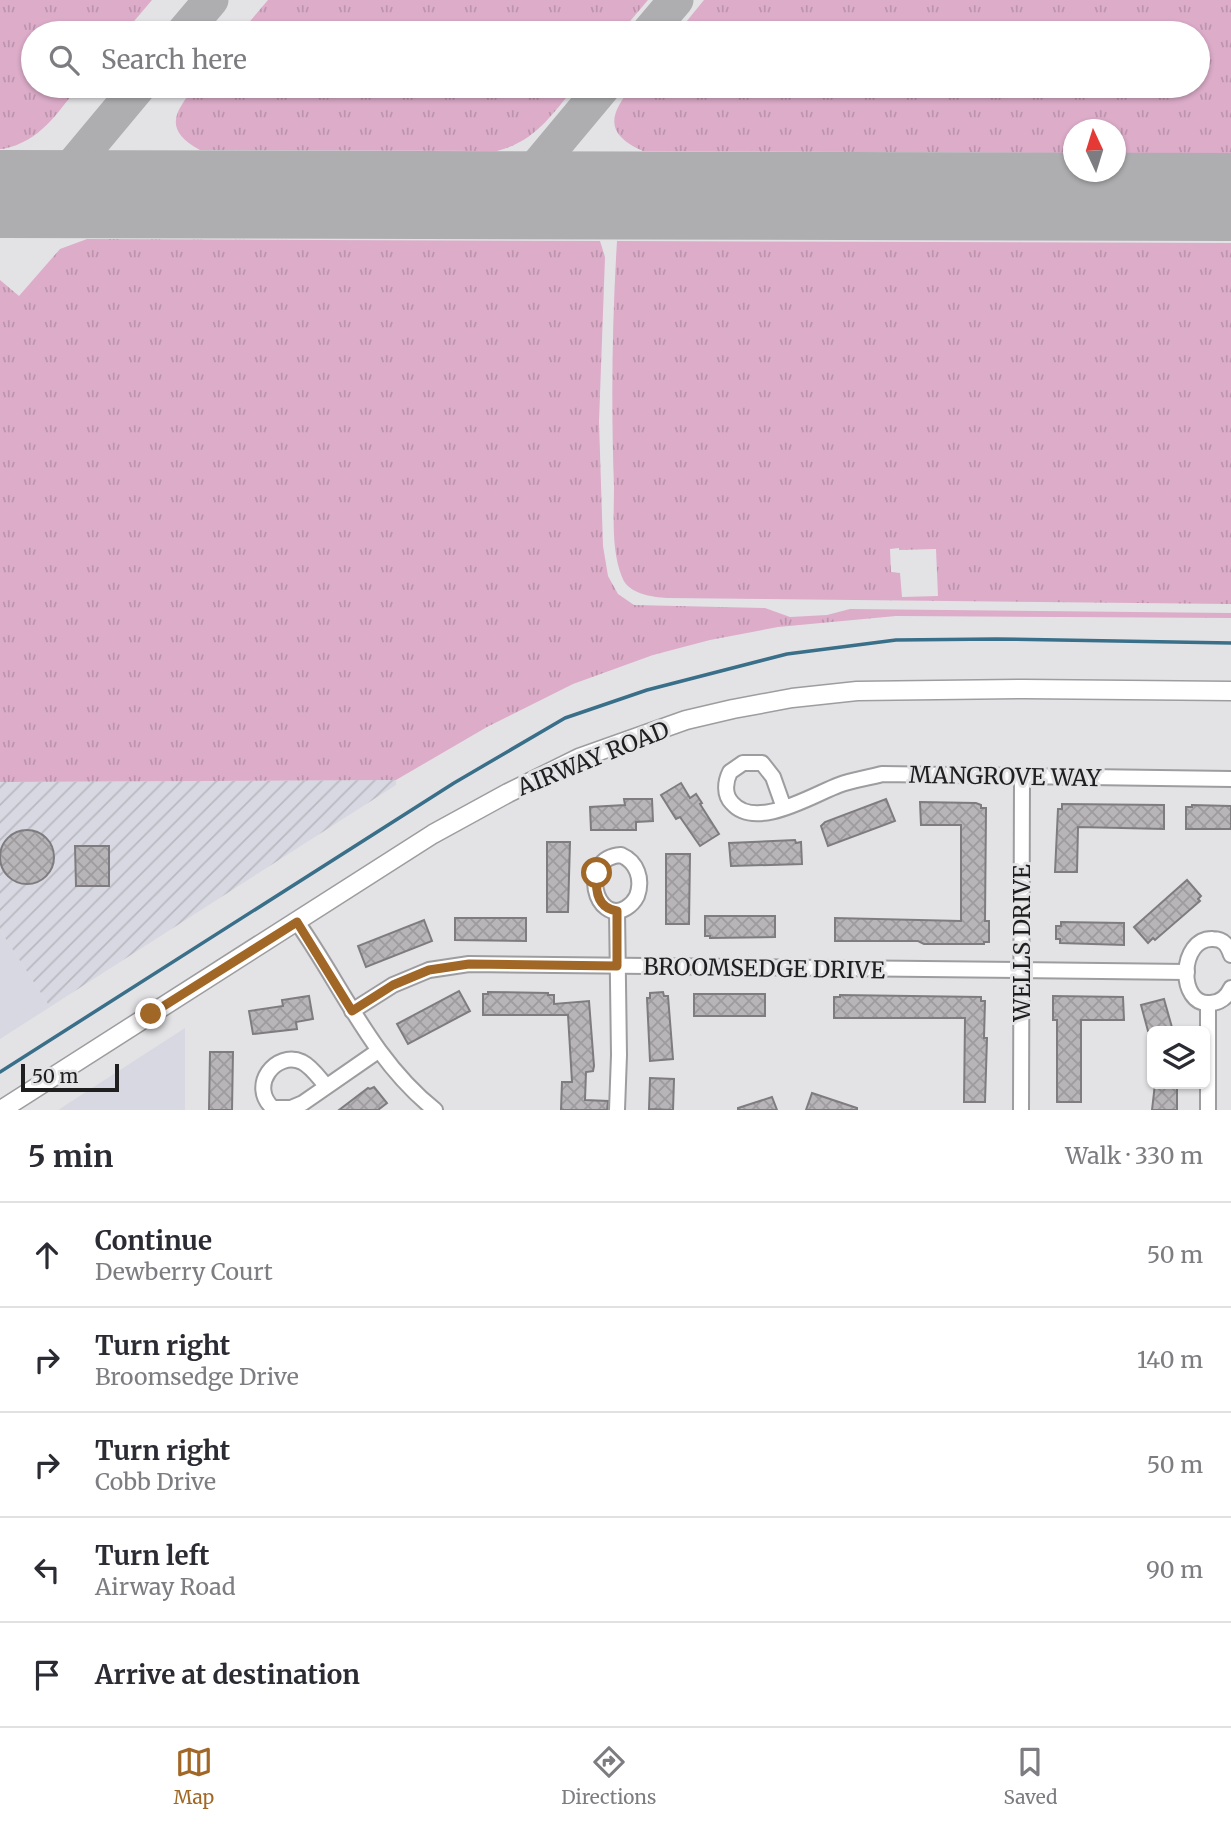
<!DOCTYPE html>
<meta charset="utf-8">
<style>
body{margin:0;font-family:Merriweather,serif;background:#f7f7f7;color:#2b2b33}
.controls{position:absolute;right:21px;bottom:21px;display:grid;overflow:hidden;border-radius:10px;box-shadow:0 2px 5px #0004}
.controls button{width:63px;height:63px;display:grid;place-items:center;padding:0;border:0;border-bottom:2px solid #e1e1e2;background:#fff;color:#2b2b33;font:35px sans-serif}
.compass{position:absolute;left:1063px;top:119px;width:63px;height:63px;border-radius:50%;background:#fff;box-shadow:0 2px 5px #0004;rotate:356deg}
.scale{position:absolute;left:21px;bottom:18px;width:98px;box-sizing:border-box;padding-left:7px;border:4px solid #1f1f20;border-top:0;font-size:19px;line-height:24px;white-space:nowrap;color:#1f1f20;-webkit-text-stroke:5px #e3e3e6;paint-order:stroke}
.stop{position:absolute;width:21px;height:21px;margin:-16px;border:5px solid #a16726;border-radius:50%;background:#fff}
.stop.end{background:#a16726;border-color:#fff;box-shadow:0 2px 7px #0008}
.list{margin:0;padding:0;list-style:none}
h2{display:flex;justify-content:space-between;align-items:center;height:91px;margin:0;padding:0 28px;font-size:30px}
h2 small{font-size:23px;font-weight:400;color:#7c7c81}
.list li{display:grid;grid-template-columns:46px 1fr auto;gap:21px;align-items:center;box-sizing:border-box;height:105px;padding:0 28px;border-top:2px solid #e1e1e2}
.list b{display:block;font-size:26px;white-space:nowrap}
.list p{margin:0;font-size:23px;white-space:nowrap;color:#7c7c81}
.list em{font-size:23px;font-style:normal;color:#7c7c81}
.icon{flex:none;width:38px;height:38px;fill:none;stroke:currentColor;stroke-width:2;stroke-linecap:round;stroke-linejoin:round}
.map{position:relative;flex:none;width:1231px;height:1110px;overflow:hidden}
.search{position:absolute;background:#fff;box-shadow:0 2px 5px #0004;left:21px;right:21px;top:21px;height:77px;display:flex;align-items:center;gap:18px;box-sizing:border-box;padding:0 24px;border-radius:38px;color:#7c7c81;font-size:26px}
.sheet{height:616px;background:#fff}
nav{display:flex;justify-content:space-around;align-items:center;box-sizing:border-box;height:98px;border-top:2px solid #e1e1e2;background:#fff;font-size:19px;color:#7c7c81}
nav a{display:grid;justify-items:center;gap:4px}
nav .on{color:#a16726}
.map>svg:first-child{display:block}
.built{fill:#d8d8e2}
.industrial{fill:url(#industrial-furrows)}
.grass{fill:url(#grass-tufts);fill-rule:evenodd}
.lines{fill:none;stroke-linecap:round;stroke-linejoin:round}
.stream{stroke:#396f88;stroke-width:3.5}
.taxiway{stroke:#aeaeb1;stroke-width:35}
.runway{stroke:#aeaeb1;stroke-width:88}
.building{fill:url(#building-cross-hatch);stroke:#7e7c7f;stroke-width:2}
.minor-casing{stroke:#9d9da0;stroke-width:18}
.major-casing{stroke:#9d9da0;stroke-width:21}
.minor{stroke:#fff;stroke-width:14}
.major{stroke:#fff;stroke-width:18}
.route{stroke:#a16726;stroke-width:9}
.labels{text-anchor:middle;dominant-baseline:central;stroke-width:6;stroke-linejoin:round;paint-order:stroke}
.street-label{font-size:23px;fill:#1f1f20;stroke:#e3e3e6}
</style>
<div class="map">
<svg width="1231" height="1110" viewBox="0 0 1231 1110">
<defs>
<pattern id="industrial-furrows" width="10" height="10" patternUnits="userSpaceOnUse" patternTransform="scale(1.75)"><rect width="10" height="10" fill="#d8d8e2"/><path d="M-1 1l2-2M0 10L10 0M9 11l2-2" fill="none" stroke="#b9b9c2"/></pattern>
<pattern id="grass-tufts" width="24" height="20" patternUnits="userSpaceOnUse" patternTransform="scale(1.75)"><rect width="24" height="20" fill="#dcacc9"/><path d="M3 7l-1-3M5 7V3M7 7l1-3M15 17l-1-3M17 17v-4M19 17l1-3" fill="none" stroke="#bc94ac"/></pattern>
<pattern id="building-cross-hatch" width="8" height="8" patternUnits="userSpaceOnUse" patternTransform="scale(1.75)"><rect width="8" height="8" fill="#b7b5b8"/><path d="M0 0l8 8M0 8l8-8" fill="none" stroke="#9d9b9e"/></pattern>
</defs>
<rect width="100%" height="100%" fill="#e3e3e6"/>
<g class="built">
<polygon points="0,930 50,1007 0,1039"/>
<polygon points="185,1028 185,1110 58,1110"/>
</g>
<polygon class="industrial" points="396,780 396,785 50,1007 0,930 0,782"/>
<g class="grass">
<path d="M0,0H152L124,33H33V86H79C56,114 41,141 3,149H0Z"/>
<polygon points="268,0 648,0 620,33 240,33"/>
<path d="M704,0H1231V154L1116,153V130H1074L1073,153L643,151C605,134 608,115 633,86H1198V33H677Z"/>
<path d="M196,86H576C551,115 536,141 497,151L200,150C163,130 174,112 196,86Z"/>
<polygon points="87,239 600,241 605,257 599,422 603,546 608,576 618,594 634,605 765,608 790,617 827,615 850,609 1231,613 1231,618 896,616 778,627 710,640 653,655 573,684 487,727 396,780 0,782 0,280 19,296 60,249"/>
<path d="M617,241L1231,243V604L667,598C652,597 628,594 622,577C611,550 614,515 614,487C611,404 612,323 617,241ZM899,548V550L936,549L938,596L902,597L900,573L891,572L890,549Z"/>
</g>
<g class="lines">
<polyline class="stream" points="0,1072 454,783 565,718 647,690 787,654 896,640 996,639 1231,643"/>
<g class="taxiway">
<polyline points="183,33 211,0"/>
<polyline points="648,33 676,0"/>
<polyline points="49,194 139,86"/>
<polyline points="513,195 604,86"/>
</g>
<polyline class="runway" points="0,194 1231,197"/>
</g>
<g class="building">
<polygon points="681,783 690,798 696,794 702,803 700,804 719,834 700,846 680,817 676,819 661,795"/>
<polygon points="624,799 652,799 653,821 636,822 636,830 591,830 590,807 625,805"/>
<polygon points="886,799 895,821 828,846 821,826 825,822"/>
<polygon points="920,802 976,803 981,805 981,808 986,808 985,921 989,921 989,942 984,942 984,944 924,944 918,941 835,941 835,918 961,921 961,825 921,825"/>
<polygon points="1062,804 1164,805 1164,829 1078,827 1077,872 1055,872 1058,809 1062,809"/>
<polygon points="1192,805 1231,806 1231,829 1186,829 1186,807 1192,807"/>
<circle cx="27" cy="857" r="27"/>
<polygon points="795,840 796,843 801,842 802,864 731,866 729,843"/>
<polygon points="547,842 570,842 568,912 547,912"/>
<polygon points="75,846 109,846 109,886 76,886"/>
<polygon points="666,854 690,854 689,924 666,924"/>
<polygon points="1187,880 1201,896 1198,899 1200,901 1155,940 1153,938 1148,943 1134,927"/>
<polygon points="705,916 775,916 775,937 710,938 710,936 705,936"/>
<polygon points="455,918 526,918 526,941 455,940"/>
<polygon points="424,920 432,941 366,967 358,946"/>
<polygon points="1061,922 1124,923 1124,945 1060,943 1060,939 1056,939 1056,926 1061,926"/>
<polygon points="459,991 470,1011 408,1044 397,1024"/>
<polygon points="488,992 548,993 548,995 554,995 554,1004 589,1001 594,1066 593,1071 586,1072 585,1100 608,1101 607,1110 561,1110 562,1082 572,1082 568,1015 483,1015 483,994 488,994"/>
<polygon points="663,992 664,996 668,996 673,1059 650,1061 647,998 650,998 650,993"/>
<rect x="694" y="994" width="71" height="22"/>
<polygon points="840,995 981,997 981,1001 985,1001 984,1038 987,1038 985,1102 964,1102 965,1018 834,1018 834,997 840,997"/>
<polygon points="309,996 313,1019 296,1022 297,1029 253,1034 249,1011 283,1006 282,1000"/>
<polygon points="1053,996 1123,997 1124,1020 1081,1020 1081,1102 1057,1102 1057,1020 1053,1020"/>
<polygon points="1164,999 1173,1031 1148,1031 1141,1005"/>
<polygon points="210,1052 233,1052 232,1110 209,1110"/>
<polygon points="650,1078 674,1079 673,1110 649,1109"/>
<polygon points="1155,1084 1177,1086 1177,1110 1152,1110"/>
<polygon points="374,1087 387,1103 378,1110 339,1110 368,1088 370,1089"/>
<polygon points="812,1093 857,1108 857,1110 806,1110"/>
<polygon points="772,1097 777,1110 738,1110 738,1108"/>
</g>
<g class="lines">
<g class="minor-casing">
<g id="minor">
<path d="M784,808L773,777L762,763H743L730,772C725,782 724,795 732,803C756,831 814,794 839,785C852,780 868,778 882,774L1231,779"/>
<path d="M621,855C637,862 643,879 637,896C635,900 631,905 626,908C596,926 577,858 621,855Z"/>
<path d="M297,922C342,986 372,1060 435,1110"/>
<path d="M1231,955C1228,946 1224,939 1213,939C1179,937 1177,1006 1210,1003C1220,1003 1227,997 1231,988"/>
<polyline points="1208,1004 1208,1110"/>
<polyline points="352,1011 393,985 429,970 469,964 1187,972"/>
<path d="M326,1086C319,1078 312,1067 302,1062C276,1050 248,1086 273,1108H291L303,1103L378,1051"/>
<polyline points="617,1110 619,1055 617,911"/>
<polyline points="1021,1110 1022,777"/>
</g>
</g>
<g class="major-casing">
<polyline id="major" points="1,1110 433,834 508,793 579,758 686,720 733,709 792,698 857,691 1024,689 1231,691"/>
</g>
<use href="#minor" class="minor"/>
<use href="#major" class="major"/>
</g>
<g class="lines">
<path class="route" d="M151,1014L297,922L352,1011L393,985L429,970L469,964L617,966V911C597,908 595,890 597,873"/>
</g>
<g class="labels">
<g class="street-label">
<text transform="translate(593 758) rotate(-22)">AIRWAY ROAD</text>
<text transform="translate(1005 776) rotate(1)">MANGROVE WAY</text>
<text transform="translate(1021 943) rotate(-90)">WELLS DRIVE</text>
<text transform="translate(764 968) rotate(1)">BROOMSEDGE DRIVE</text>
</g>
</g>
</svg>
<div class="controls">
<button><svg class="icon" aria-label="layers" viewBox="0 0 24 24"><path d="M12 4l9 5-9 5-9-5zM3 14l9 5 9-5"/></svg></button>
</div>
<svg class="compass" viewBox="-18 -18 36 36"><path d="M0-13l5 13h-10z" fill="#e53935"/><path d="M0 13l5-13h-10z" fill="#7c7c81"/></svg>
<div class="scale">50 m</div>
<div class="stop" style="left:597px;top:873px"></div>
<div class="stop end" style="left:151px;top:1014px"></div>
<div class="search"><svg class="icon" aria-label="search" viewBox="0 0 24 24"><circle cx="10" cy="10" r="6"/><path d="M15 15l6 6"/></svg>Search here</div>
</div>
<section class="sheet">
<h2>5 min<small>Walk · 330 m</small></h2>
<ul class="list">
<li><svg class="icon" aria-label="ahead" viewBox="0 0 24 24"><path d="M12 20V5M6 11l6-6 6 6"/></svg><div><b>Continue</b><p>Dewberry Court</p></div><em>50 m</em></li>
<li><svg class="icon" aria-label="right" viewBox="0 0 24 24"><path d="M7 20v-9h11M14 6l5 5-5 5"/></svg><div><b>Turn right</b><p>Broomsedge Drive</p></div><em>140 m</em></li>
<li><svg class="icon" aria-label="right" viewBox="0 0 24 24"><path d="M7 20v-9h11M14 6l5 5-5 5"/></svg><div><b>Turn right</b><p>Cobb Drive</p></div><em>50 m</em></li>
<li><svg class="icon" aria-label="left" viewBox="0 0 24 24"><path d="M17 20v-9H6M10 6l-5 5 5 5"/></svg><div><b>Turn left</b><p>Airway Road</p></div><em>90 m</em></li>
<li><svg class="icon" aria-label="arrive" viewBox="0 0 24 24"><path d="M6 21V4h12l-3 4 3 4H6"/></svg><div><b>Arrive at destination</b></div></li>
</ul>
</section>
<nav>
<a class="on"><svg class="icon" aria-label="map" viewBox="0 0 24 24"><path d="M3 6l6-2 6 2 6-2v14l-6 2-6-2-6 2zM9 4v14M15 6v14"/></svg>Map</a>
<a><svg class="icon" aria-label="directions" viewBox="0 0 24 24"><path d="M12 3l9 9-9 9-9-9zM9 14v-3h6M13 9l2 2-2 2"/></svg>Directions</a>
<a><svg class="icon" aria-label="saved" viewBox="0 0 24 24"><path d="M7 4h10v16l-5-4-5 4z"/></svg>Saved</a>
</nav>
